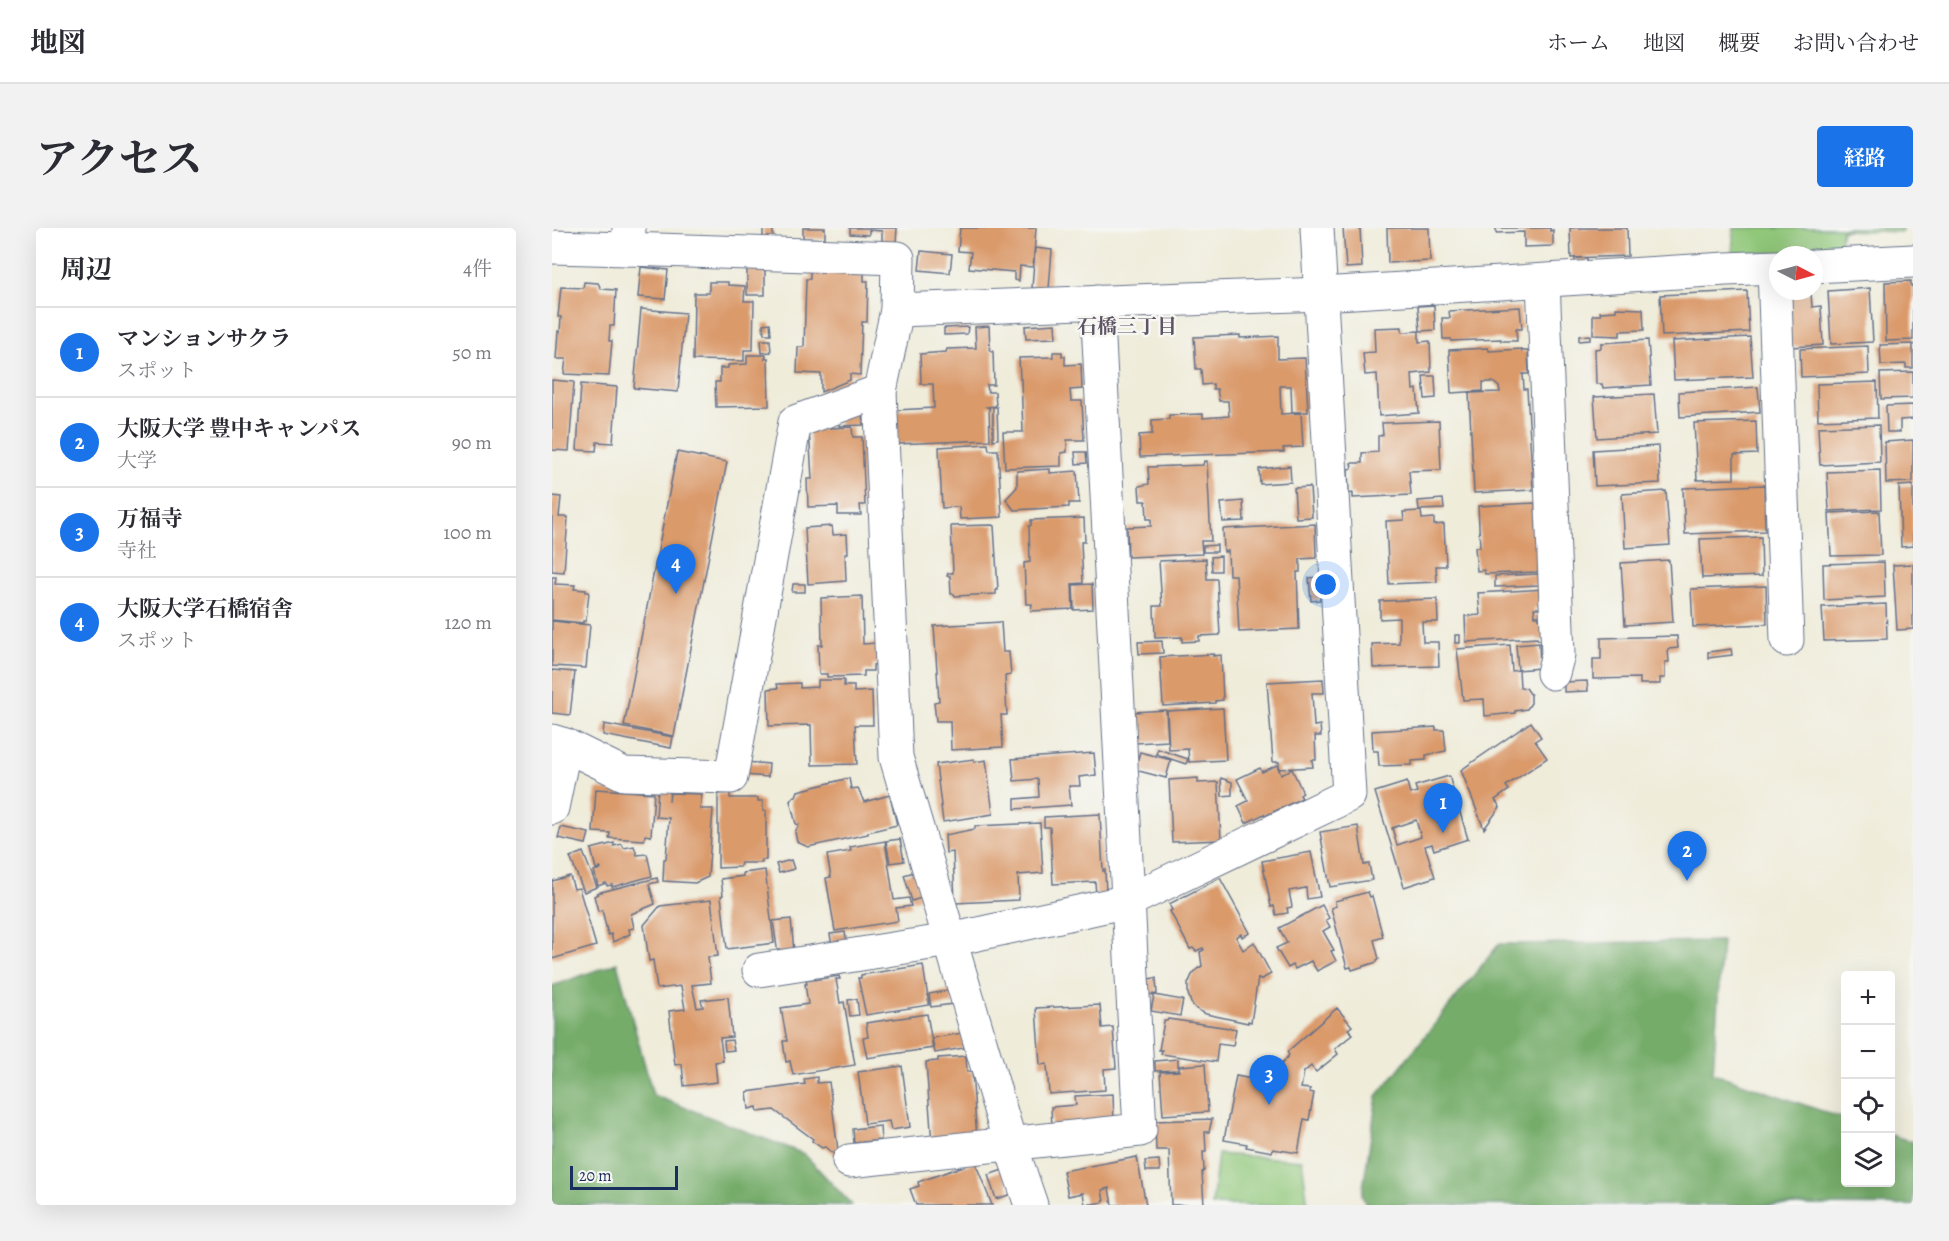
<!DOCTYPE html>
<html lang="ja">
<meta charset="utf-8">
<style>
body{margin:0;font-family:Alegreya,"Noto Serif JP",serif;background:#f2f2f3;color:#2b2b33}
.controls{position:absolute;right:18px;bottom:18px;display:grid;overflow:hidden;border-radius:6px;box-shadow:0 6px 24px #0002}
.controls button{width:54px;height:54px;display:grid;place-items:center;padding:0;border:0;border-bottom:2px solid #e1e1e2;background:#fff;color:#2b2b33;font:30px sans-serif}
.compass{position:absolute;left:1217px;top:18px;width:54px;height:54px;border-radius:50%;background:#fff;box-shadow:0 6px 24px #0002;rotate:96deg}
.scale{position:absolute;left:18px;bottom:15px;width:108px;box-sizing:border-box;padding-left:6px;border:3px solid #1b2f5e;border-top:0;font-size:16px;line-height:21px;white-space:nowrap;color:#1b2f5e;-webkit-text-stroke:4px #f6f6f2;paint-order:stroke}
.you{position:absolute;left:774px;top:357px;width:21px;height:21px;margin:-15px;border:4px solid #fff;border-radius:50%;background:#1a73e8;box-shadow:0 0 0 9px #1a73e833}
.badge{display:grid;place-items:center;width:39px;height:39px;border-radius:50%;background:#1a73e8;color:#fff;font-size:20px;font-weight:700}
.pin{position:absolute;translate:-50% -50px;filter:drop-shadow(0 2px 3px #0008)}
.pin::after{content:'';position:absolute;top:32px;width:21px;height:18px;background:inherit;clip-path:polygon(0 0,100% 0,50% 100%)}
.list{margin:0;padding:0;list-style:none}
h2{display:flex;justify-content:space-between;align-items:center;height:78px;margin:0;padding:0 24px;font-size:26px}
h2 small{font-size:20px;font-weight:400;color:#7c7c81}
.list li{display:grid;grid-template-columns:39px 1fr auto;gap:18px;align-items:center;box-sizing:border-box;height:90px;padding:0 24px;border-top:2px solid #e1e1e2}
.list b{display:block;font-size:22px;white-space:nowrap}
.list p{margin:0;font-size:20px;white-space:nowrap;color:#7c7c81}
.list em{font-size:20px;font-style:normal;color:#7c7c81}
.icon{flex:none;width:33px;height:33px;fill:none;stroke:currentColor;stroke-width:2;stroke-linecap:round;stroke-linejoin:round}
.map{position:relative;flex:none;width:1361px;height:977px;overflow:hidden;border-radius:6px}
header{display:flex;align-items:center;gap:36px;box-sizing:border-box;height:84px;padding:0 30px;background:#fff;border-bottom:2px solid #e1e1e2}
header strong{font-size:28px}
nav{display:flex;gap:33px;margin-inline-start:auto;font-size:21px}
.intro{display:flex;align-items:center;justify-content:space-between;box-sizing:border-box;height:144px;padding:0 36px}
h1{margin:0;font-size:42px}
.button{padding:15px 27px;border-radius:6px;background:#1a73e8;color:#fff;font-size:21px;font-weight:700}
main{display:flex;gap:36px;padding:0 36px}
aside{flex:1;background:#fff;border-radius:6px;box-shadow:0 6px 24px #0002}
.map>svg:first-child{display:block}
.green{fill:#90c779;stroke:#567b6c;stroke-width:1.5}
.forest{fill:#74ac69;stroke:#486e64;stroke-width:1.5}
.building{fill:#da9a6b;fill-rule:evenodd}
.lines{fill:none;stroke-linecap:round;stroke-linejoin:round}
.minor-casing{stroke:#657189;stroke-width:35}
.minor{stroke:#fff;stroke-width:33}
.labels{text-anchor:middle;dominant-baseline:central;stroke-width:5;stroke-linejoin:round;paint-order:stroke}
.neighbourhood-label{font-size:20px;font-weight:bold;fill:#5e5463;stroke:#f6f6f2}
</style>
<header>
<strong>地図</strong>
<nav><a>ホーム</a><a>地図</a><a>概要</a><a>お問い合わせ</a></nav>
</header>
<div class="intro"><h1>アクセス</h1><a class="button">経路</a></div>
<main>
<aside>
<h2>周辺<small>4件</small></h2>
<ul class="list">
<li><span class="badge">1</span><div><b>マンションサクラ</b><p>スポット</p></div><em>50 m</em></li>
<li><span class="badge">2</span><div><b>大阪大学 豊中キャンパス</b><p>大学</p></div><em>90 m</em></li>
<li><span class="badge">3</span><div><b>万福寺</b><p>寺社</p></div><em>100 m</em></li>
<li><span class="badge">4</span><div><b>大阪大学石橋宿舎</b><p>スポット</p></div><em>120 m</em></li>
</ul>
</aside>
<div class="map">
<svg width="1361" height="977" viewBox="0 0 1361 977">
<rect width="100%" height="100%" fill="#f6f6f2"/>
<filter id="ink" filterUnits="userSpaceOnUse"><feTurbulence type="fractalNoise" baseFrequency=".0167" numOctaves="2"/><feDisplacementMap in="SourceGraphic" scale="12" xChannelSelector="R" yChannelSelector="G"/><feConvolveMatrix kernelMatrix="1 2 1 2 8 2 1 2 1" color-interpolation-filters="sRGB"/></filter>
<filter id="wash" filterUnits="userSpaceOnUse"><feTurbulence type="fractalNoise" baseFrequency=".008" numOctaves="4" result="noise"/><feDisplacementMap in="SourceGraphic" scale="24" xChannelSelector="R" yChannelSelector="G"/><feGaussianBlur stdDeviation="1.35" result="paint"/><feColorMatrix in="noise" values="0 0 0 0 0 0 0 0 0 0 0 0 0 0 0 0 0 1.4 0 .05"/><feComposite in="paint" operator="in"/></filter>
<g filter="url(#wash)">
<rect width="100%" height="100%" fill="#efecda"/>
<g class="green">
<polygon points="1182,0 1350,0 1350,4 1290,2 1287,24 1180,25"/>
<polygon points="666,926 750,932 756,977 660,977"/>
</g>
<g class="forest">
<polygon points="1170,713 1161,845 1293,891 1294,954 1338,954 1339,907 1361,914 1361,977 814,977 810,967 825,868 947,716"/>
<polygon points="65,735 101,867 252,926 300,977 0,977 0,758"/>
</g>
<g id="blocks">
<g class="building">
<rect x="211" y="0" width="10" height="10"/>
<polygon points="251,0 273,0 273,11 251,10"/>
<polygon points="298,0 345,0 344,15 330,14 330,3 317,2 317,7 298,6"/>
<polygon points="408,0 484,0 481,39 468,38 467,53 462,52 462,44 417,40 419,24 406,23"/>
<polygon points="791,0 808,0 810,39 794,40"/>
<polygon points="835,0 877,0 878,33 836,35"/>
<polygon points="944,0 998,0 998,3 1001,2 1001,18 972,19 972,4 944,5"/>
<polygon points="1018,0 1075,0 1076,28 1019,30"/>
<polygon points="483,20 500,22 497,61 480,60"/>
<polygon points="369,23 400,26 398,45 367,42"/>
<rect x="1023" y="30" width="12" height="4"/>
<polygon points="89,39 116,42 113,71 86,69"/>
<rect x="195" y="39" width="18" height="28"/>
<polygon points="258,39 312,41 312,53 316,53 315,94 310,94 308,147 298,146 298,152 269,164 269,146 245,145 246,119 252,119 254,51 258,51"/>
<polygon points="1359,53 1359,58 1361,58 1361,112 1334,113 1333,54"/>
<polygon points="32,54 46,55 49,61 64,62 62,98 58,98 57,113 60,113 57,148 12,146 14,131 4,131 6,103 8,104 9,89 6,89 9,59 31,60"/>
<polygon points="157,54 176,54 176,57 193,58 192,73 202,73 201,122 192,122 192,133 141,132 142,65 157,65"/>
<polygon points="1318,60 1321,114 1279,116 1276,63"/>
<polygon points="1195,63 1197,104 1110,108 1108,67"/>
<polygon points="1259,65 1260,79 1269,78 1271,117 1239,119 1234,66"/>
<polygon points="882,77 883,102 868,103 866,78"/>
<polygon points="968,79 970,101 964,101 965,113 949,113 949,111 899,113 899,111 891,111 890,90 898,90 897,83"/>
<polygon points="1064,80 1091,81 1092,102 1068,103 1068,108 1041,107 1041,87 1049,87 1048,84 1064,83"/>
<polygon points="89,81 133,85 126,164 82,160"/>
<polygon points="218,95 219,106 212,106 211,96"/>
<polygon points="503,96 504,110 474,111 473,98"/>
<polygon points="437,98 438,123 441,123 442,157 435,157 436,164 443,164 444,178 435,179 437,180 438,212 345,216 344,182 382,180 381,156 369,156 368,126 394,124 395,121 424,120 423,99"/>
<polygon points="416,99 415,106 392,107 392,100"/>
<polygon points="850,99 850,104 867,103 867,114 878,113 879,144 860,146 861,162 865,161 867,185 827,188 825,146 813,147 811,125 823,124 822,100"/>
<polygon points="688,107 688,110 726,108 726,131 753,130 756,184 740,184 739,158 728,158 729,186 749,185 751,219 731,220 732,224 588,229 587,207 600,206 600,192 617,191 617,187 651,186 651,190 677,188 676,173 667,173 665,161 661,161 661,156 650,157 649,141 644,141 642,109"/>
<polygon points="1038,107 1038,112 1027,113 1027,108"/>
<polygon points="1198,109 1201,149 1122,152 1120,113"/>
<polygon points="209,112 218,112 219,124 210,125"/>
<polygon points="1096,112 1099,157 1051,160 1050,156 1044,156 1043,121 1049,120 1049,115"/>
<polygon points="1361,116 1361,140 1354,140 1354,136 1329,137 1328,117"/>
<polygon points="1316,118 1317,146 1249,149 1248,121"/>
<polygon points="936,120 937,123 970,121 970,123 976,123 977,146 971,146 972,161 975,161 981,262 922,265 917,165 948,164 947,159 941,154 931,154 931,163 899,165 897,122"/>
<polygon points="501,124 510,124 510,128 513,128 513,137 529,136 530,161 518,162 519,173 530,173 532,212 515,212 515,224 509,225 509,238 453,240 451,204 471,204 469,151 468,151 467,130 501,129"/>
<polygon points="195,127 214,127 213,131 216,130 217,178 164,179 163,154 168,154 168,140 176,140 176,137 195,136"/>
<polygon points="1361,144 1361,170 1329,171 1328,145"/>
<polygon points="871,148 883,148 884,170 873,171"/>
<polygon points="0,152 22,154 17,223 0,222"/>
<polygon points="1325,154 1326,190 1266,192 1265,156"/>
<polygon points="29,156 65,159 61,215 45,214 44,223 25,222"/>
<polygon points="1206,159 1208,184 1128,189 1127,164"/>
<polygon points="1102,166 1105,206 1045,210 1042,169"/>
<polygon points="1361,177 1361,191 1348,192 1348,204 1335,204 1334,178"/>
<polygon points="441,179 445,179 446,211 441,212"/>
<polygon points="310,184 311,197 287,198 287,185"/>
<polygon points="887,193 889,242 857,243 859,267 801,270 801,265 797,266 796,241 800,240 799,235 810,235 810,225 826,224 826,208 831,207 830,195"/>
<polygon points="1204,193 1205,226 1182,227 1182,251 1145,252 1142,195"/>
<polygon points="1327,197 1328,234 1268,237 1266,199"/>
<polygon points="300,199 301,209 310,209 313,277 308,277 309,287 286,287 286,278 256,279 255,251 260,251 257,201"/>
<polygon points="1361,212 1361,254 1334,255 1333,214"/>
<polygon points="436,216 437,222 446,222 450,289 408,291 407,279 390,280 387,219"/>
<polygon points="1106,218 1108,255 1043,258 1041,222"/>
<polygon points="125,224 175,234 122,508 72,498"/>
<polygon points="523,224 534,224 535,235 524,236"/>
<polygon points="652,233 655,233 659,313 649,313 650,326 576,329 575,299 599,298 599,291 595,291 594,273 588,273 587,258 597,256 596,239 651,237"/>
<polygon points="738,238 739,254 708,256 707,241"/>
<polygon points="498,241 498,245 525,243 527,275 517,275 517,279 462,282 454,271 465,259 465,243"/>
<polygon points="1328,242 1329,281 1277,283 1275,244"/>
<polygon points="1212,257 1213,303 1133,306 1131,260"/>
<polygon points="1361,257 1361,318 1349,319 1347,258"/>
<polygon points="758,259 760,289 744,290 742,260"/>
<polygon points="1114,263 1118,317 1073,320 1070,266"/>
<polygon points="0,268 9,269 7,289 16,289 12,344 0,343"/>
<polygon points="891,271 892,281 867,282 866,273"/>
<polygon points="691,273 692,293 671,294 669,275"/>
<polygon points="983,275 987,344 933,346 932,342 925,343 923,319 928,319 926,278"/>
<polygon points="869,283 870,291 882,290 882,297 892,296 894,338 884,338 885,354 837,356 834,293 852,292 851,284"/>
<polygon points="1327,283 1329,327 1279,328 1277,285"/>
<polygon points="532,290 533,314 529,314 531,355 520,356 521,381 479,383 480,376 474,376 472,335 478,334 477,298 479,297 479,292"/>
<polygon points="763,296 764,330 748,331 748,344 745,344 747,401 687,404 684,347 677,347 676,323 672,324 671,301"/>
<polygon points="440,297 442,298 446,362 444,362 444,366 403,368 402,366 399,366 398,348 395,348 396,345 401,345 399,298"/>
<polygon points="280,298 281,307 295,306 296,325 293,325 294,353 256,356 253,300"/>
<polygon points="1209,309 1210,348 1150,350 1148,311"/>
<polygon points="665,317 665,324 651,324 651,318"/>
<polygon points="669,328 669,343 660,343 659,329"/>
<polygon points="654,331 655,351 665,351 668,407 647,408 647,413 630,414 630,409 603,410 602,378 610,378 607,333"/>
<polygon points="1117,332 1121,394 1073,397 1069,335"/>
<polygon points="1332,334 1333,369 1272,372 1271,336"/>
<polygon points="1361,336 1361,401 1345,402 1341,337"/>
<polygon points="987,346 987,357 943,359 943,348"/>
<polygon points="0,349 4,349 3,356 23,357 22,361 34,362 34,364 37,364 34,393 31,393 31,395 0,392"/>
<polygon points="766,349 768,372 759,373 757,350"/>
<polygon points="241,356 253,356 253,364 240,364"/>
<polygon points="540,356 541,381 522,382 521,357"/>
<polygon points="1214,358 1215,396 1141,399 1139,361"/>
<polygon points="992,361 992,380 982,380 983,388 987,388 987,391 993,391 994,412 986,412 985,410 914,414 913,388 928,387 926,365"/>
<polygon points="310,368 311,416 325,415 327,436 321,437 321,443 312,443 312,448 275,449 275,446 267,446 266,417 270,417 269,370"/>
<polygon points="885,371 886,394 870,394 871,414 886,414 887,438 821,440 820,416 847,415 847,390 828,391 828,373"/>
<polygon points="1334,376 1335,411 1272,413 1270,379"/>
<polygon points="0,393 38,397 34,440 0,438"/>
<polygon points="449,394 451,424 457,424 459,447 453,448 455,487 449,487 451,519 399,522 398,493 384,493 382,474 387,473 382,398"/>
<rect x="903" y="407" width="5" height="8"/>
<polygon points="1125,408 1126,420 1116,421 1117,434 1113,434 1113,450 1108,450 1108,456 1088,456 1088,450 1041,451 1041,431 1049,431 1049,410"/>
<polygon points="610,413 611,425 587,426 586,414"/>
<polygon points="987,415 988,440 966,442 964,417"/>
<polygon points="958,417 960,443 967,442 968,459 974,460 979,467 979,475 975,481 963,483 963,485 933,488 932,471 911,472 905,421"/>
<polygon points="1179,421 1180,427 1156,430 1156,424"/>
<polygon points="662,426 661,428 669,427 671,472 663,473 663,475 611,478 608,429"/>
<polygon points="0,442 23,444 18,487 0,485"/>
<polygon points="771,451 772,465 760,465 762,498 768,497 769,508 763,508 764,532 760,532 761,539 727,541 727,534 721,534 715,454"/>
<polygon points="266,452 292,452 292,458 302,458 302,464 320,463 321,497 303,497 305,536 260,537 259,497 217,498 216,461 226,460 225,456 248,455 248,460 266,459"/>
<polygon points="1035,453 1036,463 1012,464 1012,454"/>
<polygon points="671,480 674,532 637,534 636,521 617,522 615,483"/>
<polygon points="614,482 616,513 584,515 582,484"/>
<polygon points="979,494 989,509 983,513 995,530 954,558 957,562 943,572 948,579 932,601 909,542"/>
<polygon points="52,496 121,509 119,520 51,507"/>
<polygon points="884,499 884,502 892,502 894,523 874,527 874,532 860,533 860,537 827,538 826,523 821,523 820,503"/>
<polygon points="606,521 636,531 634,536 604,526"/>
<polygon points="588,524 619,532 614,550 583,542"/>
<polygon points="542,525 544,547 527,549 528,558 517,558 519,577 463,581 463,571 487,569 486,551 462,553 460,531"/>
<polygon points="422,531 422,534 434,532 441,586 391,594 384,536"/>
<polygon points="193,534 217,536 216,549 192,547"/>
<polygon points="725,537 729,547 740,541 751,565 748,567 750,570 713,588 712,586 694,595 686,578 696,573 685,551 708,540 710,544"/>
<path d="M897,548L916,611L882,622L880,616L873,618L883,649L852,659L823,564L855,554L858,566L865,564L863,558ZM864,592L869,609L845,617L840,600Z"/>
<polygon points="297,550 299,561 306,560 312,574 338,567 345,597 316,604 316,606 256,619 245,614 243,604 247,597 244,596 238,573 241,569 244,568 246,563"/>
<polygon points="646,550 646,555 666,554 669,612 620,614 617,552"/>
<polygon points="669,550 680,554 680,567 670,568"/>
<polygon points="106,560 118,561 117,574 118,565 150,566 148,581 161,581 156,649 143,655 111,653 112,631 114,631 117,590 104,589"/>
<polygon points="44,561 102,565 99,608 93,607 92,612 57,610 58,605 41,604"/>
<polygon points="178,565 178,570 206,570 206,573 211,573 211,583 214,583 214,632 210,632 210,635 189,635 188,639 166,640 166,566"/>
<polygon points="548,586 551,643 553,642 554,667 544,667 543,654 501,656 498,599 492,599 492,589"/>
<polygon points="488,595 491,645 466,647 467,672 403,675 401,624 394,625 393,607 423,601 423,598"/>
<polygon points="806,598 812,637 817,636 820,652 778,659 768,604"/>
<polygon points="9,599 37,605 34,616 6,610"/>
<polygon points="348,611 352,633 338,635 334,613"/>
<polygon points="333,613 342,672 357,670 359,678 344,680 346,693 283,703 274,650 279,649 275,627 299,623 298,619"/>
<polygon points="62,615 62,618 70,616 72,620 82,618 85,627 95,626 100,648 60,659 60,657 55,658 54,655 46,658 42,643 49,641 49,640 44,641 39,621"/>
<polygon points="31,624 45,659 32,664 18,629"/>
<polygon points="759,624 768,669 755,671 754,660 737,663 740,679 735,680 736,685 724,687 722,678 719,679 710,633"/>
<polygon points="239,632 242,641 227,645 224,636"/>
<polygon points="213,642 222,715 175,721 169,668 171,667 169,651 191,648 191,645"/>
<polygon points="362,644 369,670 360,673 352,647"/>
<polygon points="18,648 22,661 27,660 44,718 0,731 0,653"/>
<polygon points="105,650 106,654 97,656 103,676 79,686 82,700 77,701 78,706 61,714 59,706 56,707 50,682 46,683 42,668 46,666 45,665"/>
<polygon points="668,650 698,705 690,709 689,706 684,709 691,722 702,714 719,746 708,752 706,750 699,794 696,793 696,795 654,786 644,781 639,775 636,766 636,756 640,747 645,741 650,738 648,724 652,722 651,720 644,723 641,720 638,721 618,683 620,682 617,676"/>
<polygon points="816,664 818,669 820,668 831,709 822,712 827,731 825,732 825,734 800,742 799,739 795,740 779,680 784,678 783,673"/>
<polygon points="159,672 166,728 156,729 159,755 140,757 145,780 151,779 149,772 176,769 180,809 168,810 171,833 163,834 165,854 132,858 130,836 123,837 117,783 133,781 129,758 105,761 101,732 97,733 92,697 108,678"/>
<polygon points="770,677 777,690 774,692 778,699 771,703 782,722 779,723 784,733 765,743 759,733 743,741 741,737 736,740 724,720 735,715 727,700"/>
<polygon points="239,691 242,724 226,726 221,693"/>
<polygon points="293,704 295,716 280,718 278,706"/>
<polygon points="371,737 377,777 314,787 306,750 309,750 309,747"/>
<polygon points="287,748 288,751 284,751 288,775 292,774 303,837 241,847 238,833 234,834 231,813 235,813 229,780 256,776 253,756 255,756 254,753"/>
<polygon points="604,750 605,766 595,767 594,751"/>
<polygon points="399,762 401,776 379,779 377,766"/>
<polygon points="602,767 631,772 628,788 599,783"/>
<polygon points="305,771 307,787 298,788 296,772"/>
<polygon points="548,777 550,800 561,799 564,840 552,841 553,862 497,866 495,836 488,837 484,780"/>
<polygon points="785,780 800,798 796,801 801,806 783,821 786,826 764,844 759,838 752,844 749,860 758,861 757,864 762,865 757,892 752,891 746,925 721,921 720,924 694,919 695,916 672,912 684,848 715,854 737,827 735,824"/>
<polygon points="375,786 381,820 315,830 311,810 316,809 314,795"/>
<polygon points="616,791 684,801 681,818 666,816 664,834 609,826 610,822 607,822 612,793 615,793"/>
<polygon points="410,805 412,820 383,825 380,810"/>
<polygon points="180,812 182,822 173,823 172,813"/>
<polygon points="414,828 415,844 420,843 425,912 380,916 374,834 386,833 386,830"/>
<polygon points="626,831 626,842 603,843 603,833"/>
<polygon points="653,836 656,884 611,887 608,844 627,843 627,838"/>
<polygon points="350,838 358,899 339,902 337,893 313,896 306,844"/>
<polygon points="265,849 265,855 277,854 287,930 273,919 270,920 260,913 261,911 222,882 206,884 205,879 197,881 195,864 253,856 252,851"/>
<polygon points="561,866 562,895 500,900 499,879 524,877 523,868"/>
<polygon points="660,891 657,904 653,904 654,924 651,924 652,943 650,944 652,977 619,977 617,922 604,922 603,893"/>
<polygon points="328,898 329,912 302,915 301,901"/>
<polygon points="585,929 594,977 560,977 557,960 550,962 552,974 533,977 531,965 516,968 511,943"/>
<polygon points="607,932 608,943 594,943 593,933"/>
<polygon points="423,934 440,977 364,977 358,961 367,958 366,954"/>
<polygon points="451,942 460,966 444,971 436,947"/>
</g>
</g>
</g>
<g filter="url(#ink)">
<use href="#blocks" fill-opacity="0" stroke="#657189" stroke-width="1.5"/>
<g class="lines">
<g class="minor-casing">
<g id="minor">
<polyline points="77,0 76,21 346,30 345,82 328,163 344,529 458,915 479,977"/>
<polyline points="0,19 76,21"/>
<polyline points="1262,38 1361,33"/>
<polyline points="1222,40 1235,412"/>
<polyline points="991,53 1006,426 1001,445"/>
<polyline points="345,82 769,66 1174,41 1226,39"/>
<polyline points="0,513 13,517 72,546 179,549 243,194 328,163"/>
<polyline points="0,580 13,517"/>
<polyline points="207,742 398,712 576,673 797,567 765,0"/>
<polyline points="297,933 588,902 545,74"/>
</g>
</g>
<use href="#minor" class="minor"/>
</g>
</g>
<g class="labels">
<g class="neighbourhood-label">
<text x="575" y="98">石橋三丁目</text>
</g>
</g>
</svg>
<div class="controls">
<button>+</button>
<button>−</button>
<button><svg class="icon" aria-label="locate" viewBox="0 0 24 24"><circle cx="12" cy="12" r="6"/><path d="M12 2v4M12 18v4M2 12h4M18 12h4"/></svg></button>
<button><svg class="icon" aria-label="layers" viewBox="0 0 24 24"><path d="M12 4l9 5-9 5-9-5zM3 14l9 5 9-5"/></svg></button>
</div>
<svg class="compass" viewBox="-18 -18 36 36"><path d="M0-13l5 13h-10z" fill="#e53935"/><path d="M0 13l5-13h-10z" fill="#7c7c81"/></svg>
<div class="scale">20 m</div>
<div class="you"></div>
<div class="pin badge" style="left:891px;top:605px">1</div>
<div class="pin badge" style="left:1135px;top:653px">2</div>
<div class="pin badge" style="left:717px;top:877px">3</div>
<div class="pin badge" style="left:124px;top:366px">4</div>
</div>
</main>
